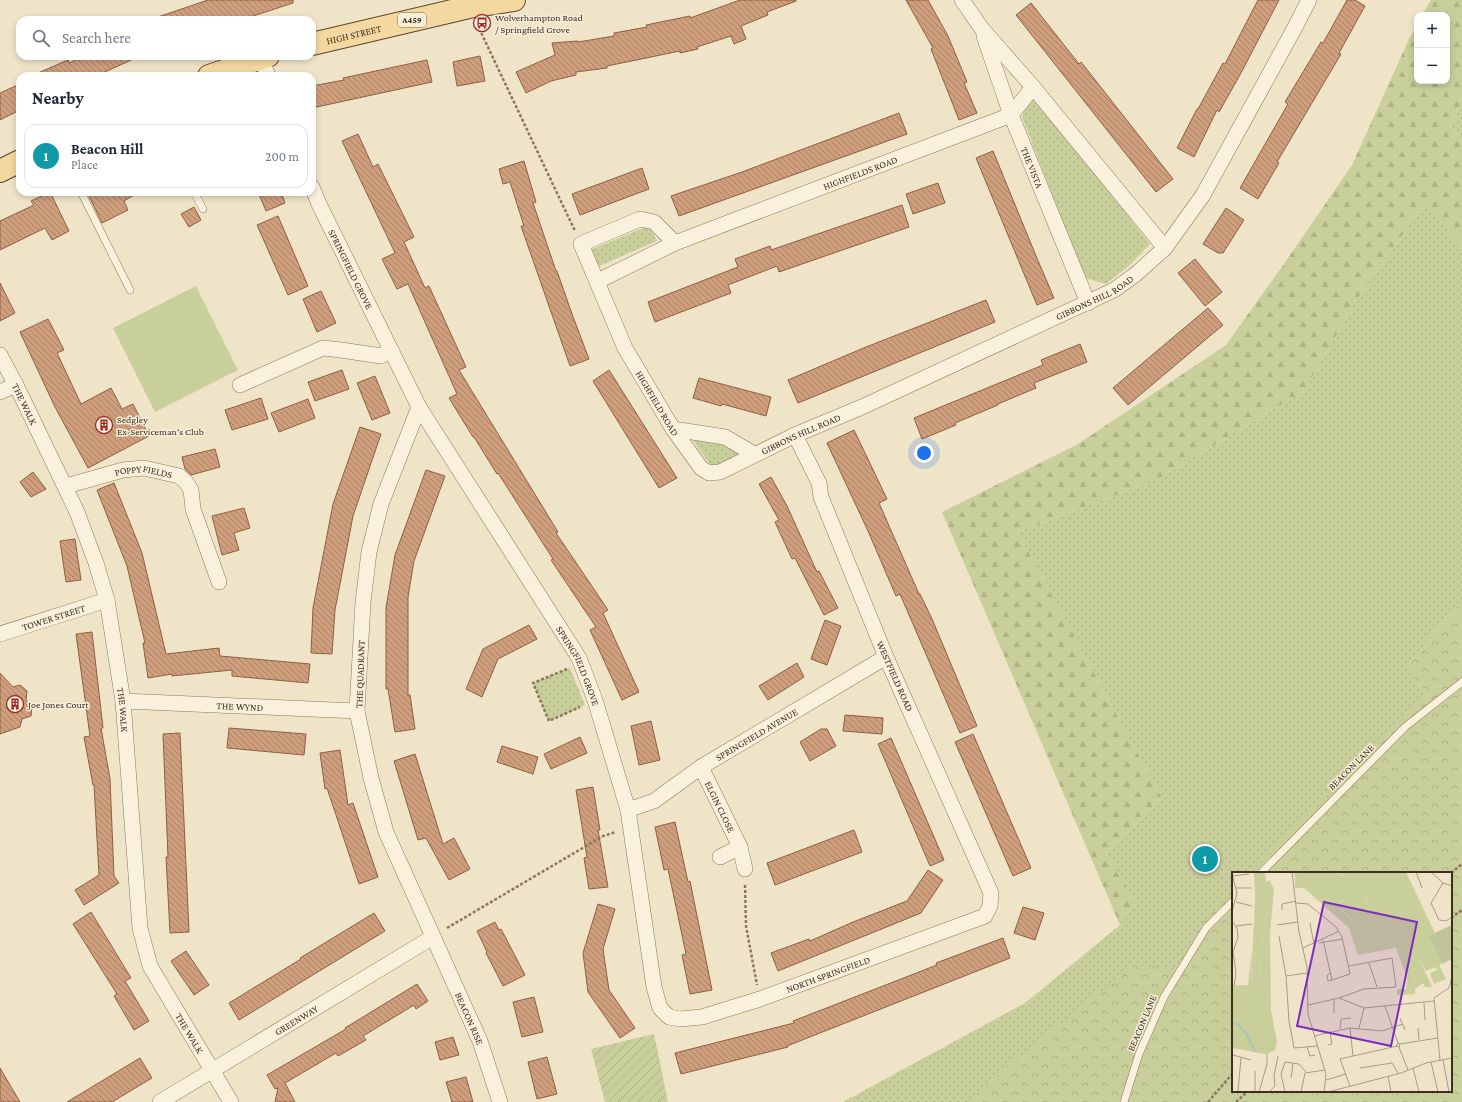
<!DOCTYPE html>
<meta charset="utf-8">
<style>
body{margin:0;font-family:"Crimson Pro",serif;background:#f2f2f3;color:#1f2937}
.controls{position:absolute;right:12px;top:12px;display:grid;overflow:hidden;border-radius:8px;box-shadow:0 2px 6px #0003}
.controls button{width:36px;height:36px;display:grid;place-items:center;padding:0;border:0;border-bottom:1px solid #e0e1e3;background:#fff;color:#1f2937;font:20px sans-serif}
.you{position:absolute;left:924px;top:453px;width:14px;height:14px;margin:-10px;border:3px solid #fff;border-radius:50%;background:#1a73e8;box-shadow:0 0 0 6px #1a73e833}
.badge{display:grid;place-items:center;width:26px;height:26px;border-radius:50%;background:#9e2a2b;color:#fff;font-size:13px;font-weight:700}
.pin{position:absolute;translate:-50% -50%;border:2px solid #fff;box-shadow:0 1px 4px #0006}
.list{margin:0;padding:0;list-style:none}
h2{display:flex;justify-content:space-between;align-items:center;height:52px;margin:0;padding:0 16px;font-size:17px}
h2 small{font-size:13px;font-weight:400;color:#747a83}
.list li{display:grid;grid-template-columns:26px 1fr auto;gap:12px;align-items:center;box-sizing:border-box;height:64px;margin:0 8px 8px;padding:0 8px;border:1px solid #e0e1e3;border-radius:12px}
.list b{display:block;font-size:15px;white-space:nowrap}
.list p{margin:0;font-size:13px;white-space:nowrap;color:#747a83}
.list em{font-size:13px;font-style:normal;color:#747a83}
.icon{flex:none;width:22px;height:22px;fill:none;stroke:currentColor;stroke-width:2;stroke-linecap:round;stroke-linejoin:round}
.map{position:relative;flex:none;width:1462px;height:1102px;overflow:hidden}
.search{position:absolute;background:#fff;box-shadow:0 2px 6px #0003;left:16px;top:16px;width:300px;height:44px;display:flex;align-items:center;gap:10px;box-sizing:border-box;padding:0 14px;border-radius:12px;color:#747a83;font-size:15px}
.panel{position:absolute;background:#fff;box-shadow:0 2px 6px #0003;left:16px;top:72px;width:300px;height:124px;border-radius:12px}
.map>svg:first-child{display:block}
.grass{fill:url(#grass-dots)}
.forest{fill:url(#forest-firs)}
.park{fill:url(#park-crowns)}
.garden{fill:url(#garden-furrows)}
.pitch{fill:#c9cf9b}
.building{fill:url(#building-back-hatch);stroke:#8d5f41}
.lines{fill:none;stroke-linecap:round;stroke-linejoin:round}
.lane-casing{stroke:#8d765c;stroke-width:8}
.street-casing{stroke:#8d765c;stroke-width:16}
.primary-casing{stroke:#5b4430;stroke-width:24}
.path{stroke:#8d765c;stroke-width:2.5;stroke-dasharray:3 2;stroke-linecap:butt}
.lane{stroke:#faf1dc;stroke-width:7}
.street{stroke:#faf1dc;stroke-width:15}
.primary{stroke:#f3d9a0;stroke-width:22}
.labels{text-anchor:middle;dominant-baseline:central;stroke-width:3;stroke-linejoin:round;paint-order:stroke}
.shield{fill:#f7eed8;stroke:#756857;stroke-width:1}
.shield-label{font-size:9px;font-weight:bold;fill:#3d2e20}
.poi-label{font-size:10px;fill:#3d2e20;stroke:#f7eed8;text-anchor:start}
.street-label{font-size:10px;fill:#3d2e20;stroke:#f7eed8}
.inset-river{fill:none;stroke:#a9c4bc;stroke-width:2}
.inset-road{fill:none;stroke:#a89b85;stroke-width:1}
.view{fill:#7b2cbf;fill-opacity:0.15;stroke:#7b2cbf;stroke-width:2}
.inset-edge{fill:none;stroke:#3d2e20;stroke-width:2}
</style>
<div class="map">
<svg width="1462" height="1102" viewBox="0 0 1462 1102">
<defs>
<pattern id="grass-dots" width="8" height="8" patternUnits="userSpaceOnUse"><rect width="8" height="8" fill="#c9cf9b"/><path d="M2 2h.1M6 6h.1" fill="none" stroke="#aeb285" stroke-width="1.8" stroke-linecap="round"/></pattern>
<pattern id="forest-firs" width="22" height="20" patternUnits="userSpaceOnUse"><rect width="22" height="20" fill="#c9cf9b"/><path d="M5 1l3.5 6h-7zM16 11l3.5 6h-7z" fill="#aeb285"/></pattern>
<pattern id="park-crowns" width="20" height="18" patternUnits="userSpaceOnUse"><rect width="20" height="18" fill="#c9cf9b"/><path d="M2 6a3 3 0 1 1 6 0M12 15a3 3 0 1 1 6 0" fill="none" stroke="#aeb285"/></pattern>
<pattern id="garden-furrows" width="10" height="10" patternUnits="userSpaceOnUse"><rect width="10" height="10" fill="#c9cf9b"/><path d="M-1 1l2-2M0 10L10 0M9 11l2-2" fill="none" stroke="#aeb285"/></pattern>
<pattern id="building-back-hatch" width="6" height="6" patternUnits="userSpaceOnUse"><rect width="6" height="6" fill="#cf9f7d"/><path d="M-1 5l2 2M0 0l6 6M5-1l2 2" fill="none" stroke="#a98266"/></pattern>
</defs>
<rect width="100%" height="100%" fill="#f0e4c8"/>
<g class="grass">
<polygon points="1035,97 1150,244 1130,265 1106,284 1085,278 1022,117 1026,106"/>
<polygon points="1462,99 1462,141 1450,127"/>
<polygon points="1426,202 1462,249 1462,600 1406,667 1426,693 1451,873 1233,873 1233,1091 1323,1102 843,1102 1025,1003 1120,925 1135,900 1106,853 1162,798 1018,532 1156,480 1304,391 1357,299"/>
<polygon points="650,227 657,241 597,267 590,250 643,228"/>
<polygon points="690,436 719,440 741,455 718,468 709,463"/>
<polygon points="570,668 585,705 549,721 533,683"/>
</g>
<polygon class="forest" points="1431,0 1462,0 1462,99 1450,127 1462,141 1462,249 1426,202 1357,299 1304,391 1156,480 1018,532 1162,798 1106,853 1135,900 1120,925 942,512 1078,444 1226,345 1286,261 1352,165 1409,39 1417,25 1417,81 1447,81 1447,15 1422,15"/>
<polygon class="park" points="1462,600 1462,1102 967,1102 1008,1066 1133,965 1176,968 1200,925 1233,891 1233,1091 1451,1091 1451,873 1251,873 1426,693 1406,667"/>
<polygon class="garden" points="654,1034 668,1102 605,1102 591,1049"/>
<polygon class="pitch" points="196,286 238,370 155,412 113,328"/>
<g class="building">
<polygon points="208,0 293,0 293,3 241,20 156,20 155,18"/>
<polygon points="740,0 796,0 796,1 767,12 768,15 741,26 746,39 734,44 731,36 697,47 698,49 680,53 680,51 607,66 607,68 576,72 576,75 551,81 526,93 516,72 555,55 552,43 578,41 578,42 614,36 614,33 647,27 646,25 690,16 690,18"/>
<polygon points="906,0 928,0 948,36 967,82 964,83 977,113 959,120 931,49 933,48"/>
<polygon points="1258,0 1279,0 1241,73 1219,112 1217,110 1194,157 1177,148 1197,109 1198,109 1223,63 1225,64"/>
<polygon points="1347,0 1355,0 1365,6 1339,53 1341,54 1277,162 1279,163 1258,199 1240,188 1288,104 1285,102 1321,42 1323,43"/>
<polygon points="1031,3 1079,64 1081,62 1173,179 1156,192 1016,15"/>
<polygon points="85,56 140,56 96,76 31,76 68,60 69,63"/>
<polygon points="480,56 485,81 457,86 453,62"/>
<polygon points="427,60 432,82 312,108 312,86 344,80 343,78"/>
<polygon points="20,84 20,110 0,120 0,93"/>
<polygon points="899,113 907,134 679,216 671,196 742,172"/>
<polygon points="358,134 373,167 378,164 414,237 404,242 425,288 429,286 466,367 459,370 558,532 556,533 608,610 603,613 639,692 622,700 590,630 596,627 551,560 553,559 498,473 497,474 474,437 473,437 449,398 457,394 408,284 397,289 382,259 395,253 342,141"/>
<polygon points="993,151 1036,256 1054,298 1037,305 976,158"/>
<polygon points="524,161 536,202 533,203 556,271 557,271 572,314 589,359 570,366 521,226 524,226 510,182 503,184 499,169"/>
<polygon points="642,168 649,189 580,215 572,194"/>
<polygon points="938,183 945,203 913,214 906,194"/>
<polygon points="50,192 69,231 52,240 45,228 0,250 0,221 34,205 31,201"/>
<polygon points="87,192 139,192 124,201 128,210 102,223"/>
<polygon points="258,192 281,192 285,203 266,211"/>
<polygon points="902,205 909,227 779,272 777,266 728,285 731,293 655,322 648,302 738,267 735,259 770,246 771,250"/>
<polygon points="194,207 201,220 189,227 181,214"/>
<polygon points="1226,208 1244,220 1223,253 1218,253 1203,244"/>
<polygon points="278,216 308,286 288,295 257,225"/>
<polygon points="1195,259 1222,292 1205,306 1178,273"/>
<polygon points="0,283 15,313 0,321"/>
<polygon points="321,291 336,323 317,332 303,299"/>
<polygon points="986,300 995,322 798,403 788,380 866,347"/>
<polygon points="1208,308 1223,325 1128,405 1113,388"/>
<polygon points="48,319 64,350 57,353 81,404 111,388 122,409 133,404 149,436 88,468 55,407 20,332"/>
<polygon points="1080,344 1087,362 1034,383 1036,388 998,404 998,405 955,423 956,425 922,439 914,418 1043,365 1041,360"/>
<polygon points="342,370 349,389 315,401 308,382"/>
<polygon points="609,370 677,478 659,488 593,381"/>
<polygon points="375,376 390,413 372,420 357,383"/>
<polygon points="699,378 771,397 766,416 722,404 721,406 693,398"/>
<polygon points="261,398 268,419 232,430 225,410"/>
<polygon points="308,399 315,418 279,432 271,413"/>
<polygon points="360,427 381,434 353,516 335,610 332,654 311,653 313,608 333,504"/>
<polygon points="854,430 887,499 879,503 919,594 920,594 932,619 977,726 960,733 900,594 896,596 868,531 827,443"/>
<polygon points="215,449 220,467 191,475 185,469 182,457"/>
<polygon points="426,470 445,476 414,561 408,597 408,695 410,695 415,729 395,732 388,689 386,689 386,608 395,555"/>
<polygon points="33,472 46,489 31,497 20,482"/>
<polygon points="771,477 787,506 817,572 819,571 838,608 824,615 795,558 792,559 775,522 779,520 759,484"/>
<polygon points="114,483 142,553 166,654 219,648 220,656 310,664 308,683 232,676 232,670 172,676 172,674 148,678 143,643 145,643 127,566 97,490"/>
<polygon points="244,508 250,528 234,533 239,550 222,555 212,516"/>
<polygon points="75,539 81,580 66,582 60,541"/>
<polygon points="825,620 841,626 827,665 811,659"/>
<polygon points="529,625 537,639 498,659 482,697 466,689 483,649"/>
<polygon points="92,632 103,728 101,728 110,779 114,876 119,883 84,905 75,890 99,875 94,785 93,785 84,737 90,736 76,634"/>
<polygon points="797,663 804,677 768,700 759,686"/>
<polygon points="0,673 13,687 20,685 27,691 26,700 32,707 31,716 22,719 20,727 0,734"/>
<polygon points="845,715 883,718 882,734 843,731"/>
<polygon points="651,721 660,760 639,765 631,726"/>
<polygon points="229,728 306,734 304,755 227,748"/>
<polygon points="821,729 827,729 836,746 810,761 800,742"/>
<polygon points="180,733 189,932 170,933 166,857 168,857 163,734"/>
<polygon points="973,734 1031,868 1013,876 955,742"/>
<polygon points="580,737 587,753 551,769 544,754"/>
<polygon points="891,738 944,860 930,866 878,744"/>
<polygon points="502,746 538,757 533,774 497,762"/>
<polygon points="340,750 348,805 353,803 378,877 359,884 327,788 325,789 320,753"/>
<polygon points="415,754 443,844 454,838 470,869 449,880 426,838 418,840 394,761"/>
<polygon points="593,787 600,830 598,830 608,887 589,889 584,858 587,857 576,790"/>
<polygon points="675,822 688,882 690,881 712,990 690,994 682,955 686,954 668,869 664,870 655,827"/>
<polygon points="854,830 862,852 775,885 767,863"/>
<polygon points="928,870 943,880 921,913 778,971 771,953 809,939 810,941 853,922 907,901"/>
<polygon points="598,904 615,909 603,949 609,990 635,1028 620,1038 588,992 583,953"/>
<polygon points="1023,907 1044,913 1035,940 1014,933"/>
<polygon points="91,912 131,978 125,981 149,1021 134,1030 114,996 117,994 73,924"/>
<polygon points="374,913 385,931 239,1020 229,1003 301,959 300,958"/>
<polygon points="495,922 499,930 501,929 525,975 503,986 486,953 487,952 477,931"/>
<polygon points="1003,938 1010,958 787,1046 788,1047 681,1074 675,1053 794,1023 793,1021 937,965 936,963"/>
<polygon points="186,951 209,985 194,995 171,961"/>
<polygon points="417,984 428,1001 416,1009 414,1005 363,1036 366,1040 338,1056 336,1053 285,1083 295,1102 275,1102 278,1088 275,1089 267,1075 346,1029 345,1028"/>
<polygon points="534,997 543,1032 522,1037 513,1002"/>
<polygon points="453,1037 459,1055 440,1060 435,1042"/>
<polygon points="547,1057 557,1094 537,1099 528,1062"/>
<polygon points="140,1058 152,1078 112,1102 67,1102"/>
<polygon points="0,1068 20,1102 0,1102"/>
<polygon points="466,1077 473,1102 452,1102 446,1082"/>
</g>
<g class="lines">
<g class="lane-casing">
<g id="lane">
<polyline points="81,192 130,290"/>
<polyline points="194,192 203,209"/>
<polyline points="1261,873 1405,727 1462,682"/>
<polyline points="1124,1102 1139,1054 1164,997 1206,928 1233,901"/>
</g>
</g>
<g class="street-casing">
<g id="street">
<polyline points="962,0 982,29 1033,87 1165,248"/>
<path id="s1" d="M984,36L1011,115L1088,303"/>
<polyline points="261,58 268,76"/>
<path id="s2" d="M312,187L319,204L419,407L579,658L595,700L628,810L654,987L660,1008L669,1017L680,1019L702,1017L760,999L985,916L990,906L991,893L886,657L821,497L819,483L795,435"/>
<path id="s3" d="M675,243L654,222L640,219L581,244L625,348L673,429L701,468L709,473L720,472L795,435L862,407L1114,290L1136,274L1165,248L1203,195L1293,31L1309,0"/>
<path id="s4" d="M598,281L675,243L1011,115L1033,87"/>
<path id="s5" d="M0,355L16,385L77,512L96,563L107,600L123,701L140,928L150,966L231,1102"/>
<polyline points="240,385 323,348 341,350 381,356 391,350"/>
<polyline points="0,392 16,385"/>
<path id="s6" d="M419,407L381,504L369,552L363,602L357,711L371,778L386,832L480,1041L500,1102"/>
<polyline points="673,429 725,437 754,454"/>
<path id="s7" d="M66,486L123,470L144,468L179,476L186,482L191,490L193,509L219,582"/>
<path id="s8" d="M0,634L107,600"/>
<path id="s9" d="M123,701L357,711"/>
<path id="s10" d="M701,767L740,847L745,869"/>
<path id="s11" d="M628,810L654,801L701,767L886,657"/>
<polyline points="720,857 740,847"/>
<path id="s12" d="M160,1102L433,937"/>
</g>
</g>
<g class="primary-casing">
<g id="primary">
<path id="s13" d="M312,44L469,7L514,0"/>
<polyline points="209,76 268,56"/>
<polyline points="0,171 20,161"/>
</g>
</g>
<g class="path">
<polyline points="477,24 575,231"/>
<polyline points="567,669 533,683 549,721 580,707"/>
<polyline points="1451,873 1462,864"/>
<polyline points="745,885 746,926 757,985"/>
<polyline points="1451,918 1462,910"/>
<polyline points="447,928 603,836 616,832"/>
<polyline points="1208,1102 1233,1073"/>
<polyline points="1236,1102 1248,1091"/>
</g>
<use href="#lane" class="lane"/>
<use href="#street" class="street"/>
<use href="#primary" class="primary"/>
</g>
<defs>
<g id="bus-ring" transform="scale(0.9)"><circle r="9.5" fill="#f7eed8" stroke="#9e2a2b" stroke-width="1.5"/><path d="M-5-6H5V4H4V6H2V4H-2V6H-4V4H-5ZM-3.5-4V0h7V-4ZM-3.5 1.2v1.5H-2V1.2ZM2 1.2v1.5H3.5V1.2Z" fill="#9e2a2b"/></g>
<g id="building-ring" transform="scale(0.9)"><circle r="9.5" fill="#f7eed8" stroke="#9e2a2b" stroke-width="1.5"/><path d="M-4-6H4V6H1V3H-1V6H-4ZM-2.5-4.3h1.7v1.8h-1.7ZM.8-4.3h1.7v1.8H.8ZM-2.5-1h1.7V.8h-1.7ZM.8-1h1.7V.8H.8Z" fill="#9e2a2b"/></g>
</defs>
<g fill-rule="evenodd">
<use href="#bus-ring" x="482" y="23"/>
<use href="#building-ring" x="104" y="425"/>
<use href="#building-ring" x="15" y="704"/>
</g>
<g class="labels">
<rect class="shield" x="398" y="13" width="28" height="14" rx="3"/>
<g class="shield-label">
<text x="412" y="20">A459</text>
</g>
<g class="poi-label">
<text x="495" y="17">Wolverhampton Road<tspan x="495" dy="12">/ Springfield Grove</tspan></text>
<text x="117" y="419">Sedgley<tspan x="117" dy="12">Ex-Serviceman's Club</tspan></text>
<text x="28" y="704">Joe Jones Court</text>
</g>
<g class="street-label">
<text stroke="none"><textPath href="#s13" startOffset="43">HIGH STREET</textPath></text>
<text stroke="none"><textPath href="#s1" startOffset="140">THE VISTA</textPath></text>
<text stroke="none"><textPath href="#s4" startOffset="284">HIGHFIELDS ROAD</textPath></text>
<text stroke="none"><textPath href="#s2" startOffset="91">SPRINGFIELD GROVE</textPath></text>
<text stroke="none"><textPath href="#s3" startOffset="797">GIBBONS HILL ROAD</textPath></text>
<text stroke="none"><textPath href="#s3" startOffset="285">HIGHFIELD ROAD</textPath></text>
<text stroke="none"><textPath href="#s5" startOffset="55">THE WALK</textPath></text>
<text stroke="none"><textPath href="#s3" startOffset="473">GIBBONS HILL ROAD</textPath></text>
<text stroke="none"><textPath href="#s7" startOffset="80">POPPY FIELDS</textPath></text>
<text stroke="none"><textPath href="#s8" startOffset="56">TOWER STREET</textPath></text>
<text stroke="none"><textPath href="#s2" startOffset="549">SPRINGFIELD GROVE</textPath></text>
<text transform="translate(360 674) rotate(-88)">THE QUADRANT</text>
<text transform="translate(895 676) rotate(66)">WESTFIELD ROAD</text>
<text stroke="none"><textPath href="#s9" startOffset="117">THE WYND</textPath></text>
<text stroke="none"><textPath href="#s5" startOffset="379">THE WALK</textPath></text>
<text stroke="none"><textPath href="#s11" startOffset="150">SPRINGFIELD AVENUE</textPath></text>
<text transform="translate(1351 767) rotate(-45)">BEACON LANE</text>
<text stroke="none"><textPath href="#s10" startOffset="44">ELGIN CLOSE</textPath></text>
<text stroke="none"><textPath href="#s2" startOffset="1082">NORTH SPRINGFIELD</textPath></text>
<text stroke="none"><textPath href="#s6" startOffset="642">BEACON RISE</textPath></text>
<text stroke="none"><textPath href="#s12" startOffset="159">GREENWAY</textPath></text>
<text transform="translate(1142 1023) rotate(-67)">BEACON LANE</text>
<text stroke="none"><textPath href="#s5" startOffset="715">THE WALK</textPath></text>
</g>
</g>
<g transform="translate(1232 872)">
<rect width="220" height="220" fill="#f0e4c8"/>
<path d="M62,0H102L111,4L162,0L203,95L194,99L187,87L185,103L178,117H174L175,106L164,76L158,75L154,70L129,77L122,50L108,36L132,25L136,33L132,18L102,33L63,5ZM31,24L39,25L32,58L26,118L23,119L19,115L23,26ZM207,93L214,107L202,112L198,101L205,98L204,94Z" fill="#c9cf9b"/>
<path d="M22,0H33L34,10L38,8L42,18L38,61L39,138L45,170L43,179L33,182L2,176L0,178V114L16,113L20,75L19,115L23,119L26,118L32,58L39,25L23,26ZM63,5L102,33L132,18L131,14L147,47L132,25L108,37L122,50L129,77L154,70L158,75L164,76L126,83L117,56L72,16H63Z" fill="#c9cf9b"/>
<path d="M220,53V87L210,92L196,64Z" fill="#bfc49a"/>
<path d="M102,0H174L203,61L196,64L210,92L207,93L209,96L205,98L203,95L197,97L193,93L198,90L197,87L194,89L196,85L194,80L186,84L200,115H193L191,111L183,117H178L183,108L168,75L169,71L150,46L147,47L136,33L131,14L126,9ZM16,113L32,165L31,175L27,181L2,176L0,178V114Z" fill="#c9cf9b"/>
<path d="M165,117H183V122L165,123Z" fill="#c9cf9b"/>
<path class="inset-river" d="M0,150L7,153L15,163L23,180"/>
<path class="inset-road" d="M60,0L67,60L75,95L76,142L94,202L92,220M184,0L190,16M199,0L211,11L220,14M0,2L5,21L0,39M1,4L17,2M211,11L199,31L207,48L214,49L220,45M4,16H20M4,30L20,34M64,31L76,32L104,55L110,65L118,102L100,108M50,38V32L64,29M0,49L5,56L6,65L1,80L4,101L2,114M78,51L82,72M45,53L66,50M4,54L20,52M47,64L54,104M91,68L100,108M87,71L111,67M71,76L107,59M137,91L145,115M75,101L54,104L57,149L62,176L85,174M98,101L95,104L96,109L100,108M107,126L132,136L202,129M102,127V141M192,131L193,148M76,133L107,126L132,117L164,115L160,86L117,94M153,134L166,171L168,172L167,175L164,174L166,171M168,146L173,158M118,156L121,184M127,156L132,136M186,156L187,168M108,157L109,147L119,146M82,164L118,156L150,159L171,152M168,172L206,166M96,173L100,172L98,160M75,175L78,184L83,183M167,175L176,198M1,183L19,188M208,188L202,126L217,116L220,105M211,188L217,220M199,190L206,220M128,196L160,191L166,201M181,196L187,220M156,204L159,220M59,206L61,191M94,208L114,202M118,214L108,187L165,174M6,219L9,186M23,220V199M27,220L35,192V181M37,220L43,214L42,204L46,184M53,220L49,202L53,190L67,192L74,200M69,220L73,201L93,198M96,220L169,201L194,191L220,186"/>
<path class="view" d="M92,30L185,50L159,174L65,154Z"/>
<rect width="220" height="220" class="inset-edge"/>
</g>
</svg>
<div class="controls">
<button>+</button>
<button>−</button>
</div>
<div class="you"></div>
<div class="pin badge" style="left:1205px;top:859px;background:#0f9aa8">1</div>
<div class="search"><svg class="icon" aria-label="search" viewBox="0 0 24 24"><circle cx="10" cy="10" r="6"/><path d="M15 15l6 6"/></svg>Search here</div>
<section class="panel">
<h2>Nearby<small></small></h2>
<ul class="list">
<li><span class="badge" style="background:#0f9aa8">1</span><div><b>Beacon Hill</b><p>Place</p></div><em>200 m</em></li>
</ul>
</section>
</div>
